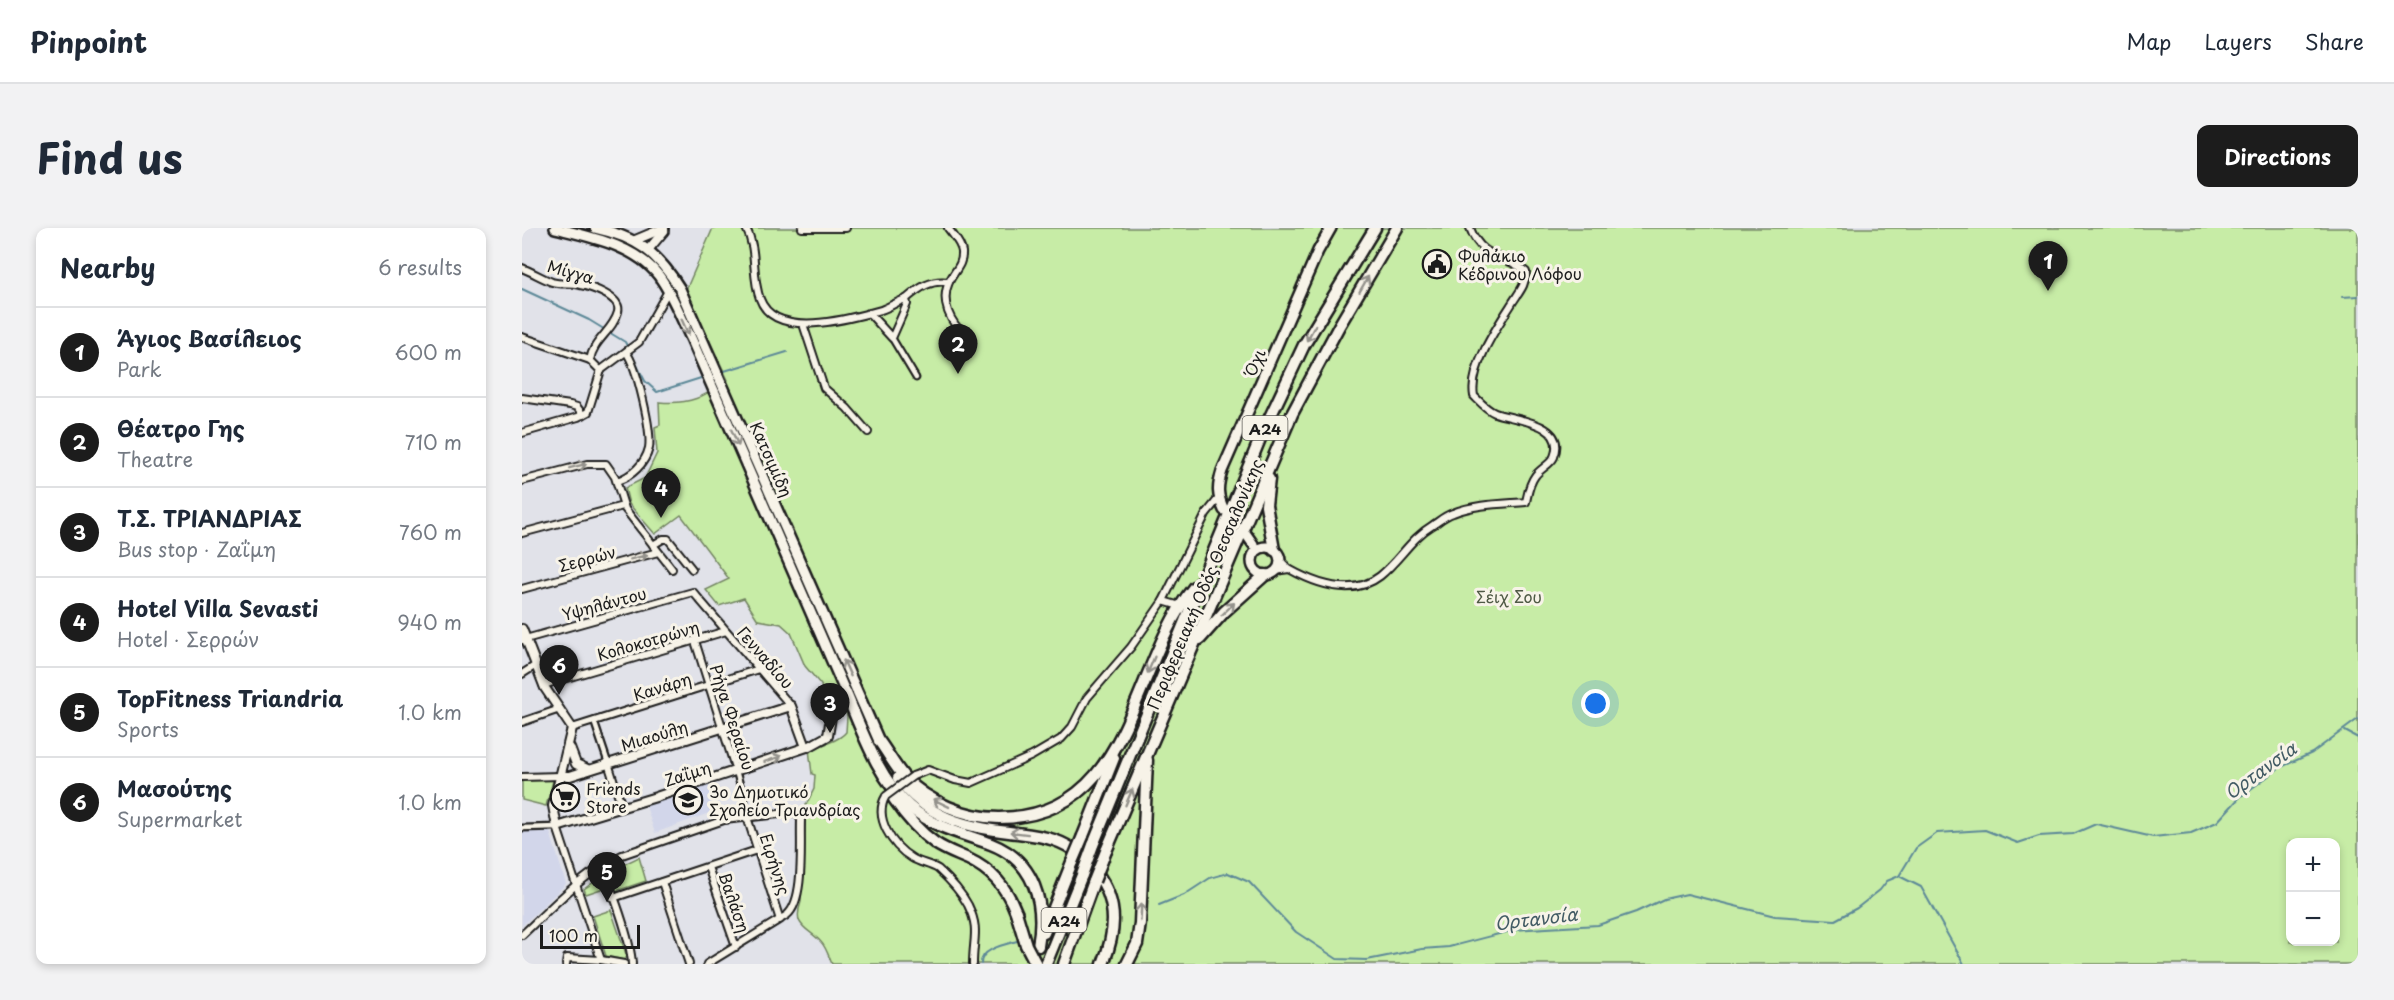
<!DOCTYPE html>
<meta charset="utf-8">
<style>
body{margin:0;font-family:"Playpen Sans",sans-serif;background:#f2f2f3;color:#1f2937}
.controls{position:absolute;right:18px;bottom:18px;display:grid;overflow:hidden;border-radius:12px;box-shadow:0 3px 9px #0003}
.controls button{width:54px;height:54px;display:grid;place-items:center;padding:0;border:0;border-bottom:2px solid #e0e1e3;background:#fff;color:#1f2937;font:30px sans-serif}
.scale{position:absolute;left:18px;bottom:15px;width:100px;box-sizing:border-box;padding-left:6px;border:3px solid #1c1c1c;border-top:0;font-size:16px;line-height:21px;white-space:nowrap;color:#1c1c1c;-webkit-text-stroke:4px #f7f3e8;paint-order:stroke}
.you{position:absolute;left:1074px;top:476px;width:21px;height:21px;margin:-15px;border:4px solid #fff;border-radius:50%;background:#1a73e8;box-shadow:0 0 0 9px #1a73e833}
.badge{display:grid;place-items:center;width:39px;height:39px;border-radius:50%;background:#1c1c1c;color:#fff;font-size:20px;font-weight:700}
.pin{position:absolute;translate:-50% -50px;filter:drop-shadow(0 2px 3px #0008)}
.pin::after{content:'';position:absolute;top:32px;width:21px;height:18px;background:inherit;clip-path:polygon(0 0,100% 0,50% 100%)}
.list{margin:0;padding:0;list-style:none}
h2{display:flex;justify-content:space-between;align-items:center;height:78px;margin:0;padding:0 24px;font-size:26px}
h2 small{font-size:20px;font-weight:400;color:#747a83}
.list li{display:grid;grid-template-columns:39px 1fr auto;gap:18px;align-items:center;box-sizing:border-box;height:90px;padding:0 24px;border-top:2px solid #e0e1e3}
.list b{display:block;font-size:22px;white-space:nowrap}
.list p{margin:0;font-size:20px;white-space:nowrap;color:#747a83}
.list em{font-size:20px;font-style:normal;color:#747a83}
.map{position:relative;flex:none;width:1836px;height:736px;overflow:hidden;border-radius:12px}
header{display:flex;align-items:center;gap:36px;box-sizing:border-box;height:84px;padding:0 30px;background:#fff;border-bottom:2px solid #e0e1e3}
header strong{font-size:28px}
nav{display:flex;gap:33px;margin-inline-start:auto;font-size:21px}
.intro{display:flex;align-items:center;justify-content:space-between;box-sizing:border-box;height:144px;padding:0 36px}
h1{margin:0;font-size:42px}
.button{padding:15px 27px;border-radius:12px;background:#1c1c1c;color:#fff;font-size:21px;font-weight:700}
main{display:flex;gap:36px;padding:0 36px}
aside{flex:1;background:#fff;border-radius:12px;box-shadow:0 3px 9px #0003}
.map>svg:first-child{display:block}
.built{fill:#d2d6ea}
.green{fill:#c7eca6;stroke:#728461;stroke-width:1.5;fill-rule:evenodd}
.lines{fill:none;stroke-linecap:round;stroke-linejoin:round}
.stream{stroke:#5d8998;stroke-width:2}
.secondary-tunnel{stroke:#babac0;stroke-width:9;stroke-dasharray:9 4.5;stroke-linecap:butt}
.pedestrian-casing{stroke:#1c1c1c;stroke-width:9}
.minor-casing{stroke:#1c1c1c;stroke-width:10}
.tertiary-casing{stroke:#1c1c1c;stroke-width:12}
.secondary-casing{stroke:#1c1c1c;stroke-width:14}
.trunk-casing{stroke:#1c1c1c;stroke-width:15}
.pedestrian{stroke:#f7f3e8;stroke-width:4.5}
.minor{stroke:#f7f3e8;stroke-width:6}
.tertiary{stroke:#f7f3e8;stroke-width:8}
.secondary{stroke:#f7f3e8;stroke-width:9}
.trunk{stroke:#f7f3e8;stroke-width:10}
.minor-bridge-casing{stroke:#1c1c1c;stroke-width:10;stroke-linecap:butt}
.trunk-bridge-casing{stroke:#1c1c1c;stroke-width:15;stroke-linecap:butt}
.minor-bridge{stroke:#f7f3e8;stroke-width:6}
.trunk-bridge{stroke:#f7f3e8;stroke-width:10}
.oneway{stroke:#94928c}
.labels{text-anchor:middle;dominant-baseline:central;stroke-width:6;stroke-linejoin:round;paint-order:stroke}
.shield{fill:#f7f3e8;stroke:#5e5c59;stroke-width:1.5}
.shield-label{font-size:15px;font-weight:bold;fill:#1c1c1c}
.poi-label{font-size:16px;fill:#1c1c1c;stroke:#f7f3e8;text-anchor:start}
.street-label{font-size:16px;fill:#1c1c1c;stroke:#f7f3e8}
.park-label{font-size:16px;fill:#4f5a45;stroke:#f7f3e8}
.water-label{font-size:18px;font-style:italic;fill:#425b64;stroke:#f7f3e8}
</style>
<header>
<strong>Pinpoint</strong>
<nav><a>Map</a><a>Layers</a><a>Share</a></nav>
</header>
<div class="intro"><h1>Find us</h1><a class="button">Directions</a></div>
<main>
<aside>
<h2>Nearby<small>6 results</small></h2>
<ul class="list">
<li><span class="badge">1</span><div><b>Άγιος Βασίλειος</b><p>Park</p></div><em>600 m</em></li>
<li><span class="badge">2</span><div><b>Θέατρο Γης</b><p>Theatre</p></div><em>710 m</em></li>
<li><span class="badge">3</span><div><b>Τ.Σ. ΤΡΙΑΝΔΡΙΑΣ</b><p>Bus stop · Ζαΐμη</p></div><em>760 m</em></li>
<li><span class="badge">4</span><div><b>Hotel Villa Sevasti</b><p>Hotel · Σερρών</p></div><em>940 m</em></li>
<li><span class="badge">5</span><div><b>TopFitness Triandria</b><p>Sports</p></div><em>1.0 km</em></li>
<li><span class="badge">6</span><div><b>Μασούτης</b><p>Supermarket</p></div><em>1.0 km</em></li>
</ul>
</aside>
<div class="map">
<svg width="1836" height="736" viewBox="0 0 1836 736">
<rect width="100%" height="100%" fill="#e1e2e9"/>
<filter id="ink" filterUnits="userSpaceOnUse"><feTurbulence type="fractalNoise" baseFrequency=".0167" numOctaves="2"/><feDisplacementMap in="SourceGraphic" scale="12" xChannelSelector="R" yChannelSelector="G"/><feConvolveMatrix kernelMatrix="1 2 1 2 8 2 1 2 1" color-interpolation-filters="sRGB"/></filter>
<g filter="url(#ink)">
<g class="built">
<polygon points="186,557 195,582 133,605 124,578"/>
<polygon points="27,601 44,656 0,698 0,603"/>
</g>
<g class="green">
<path d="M191,0H1836V736H310C307,729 304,719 299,714C285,699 270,699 279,674L284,577L292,561L293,547L290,546L287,521C298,518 317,513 324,504L325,488L314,462L302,470L299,457L283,438L269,405L259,396L236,392L222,370L197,378L184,362L207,351L159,287L133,306L107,276L103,260L123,250L135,225L133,199L138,197L137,174C169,177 181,169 206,152L164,62ZM1768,614H1814V714H1768Z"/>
<polygon points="28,551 31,553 24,578 0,572 0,552"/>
<polygon points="117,629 124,653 94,663 88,643"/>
<polygon points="78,650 82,660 64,666 62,661"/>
<polygon points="89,682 105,729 102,732 84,728 71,688"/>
</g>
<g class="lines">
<g class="stream">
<polyline points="0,61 67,92 103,114 123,153 135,164 182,149"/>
<polyline points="1820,69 1836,68"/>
<polyline points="199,144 265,124"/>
<polyline points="1823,503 1836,510"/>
<polyline points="1377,648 1394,620 1415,605 1463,602 1496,615 1517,608 1551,606 1574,596 1631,609 1669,605 1695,594 1718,569 1757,540 1790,525 1836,491"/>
<polyline points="637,677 662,667 688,650 706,645 727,654 774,704 815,731 845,732 900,721 927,719 992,702 1076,697 1114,684 1142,671 1165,666 1253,688 1313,692 1335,680 1358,662 1365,653 1377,648 1399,659 1442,736"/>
<path d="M459,736C458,720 486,716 499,712"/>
</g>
<polyline class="secondary-tunnel" points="704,283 724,306"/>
<g class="pedestrian-casing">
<g id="pedestrian">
<polyline points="370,110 394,150"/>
<polyline points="72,493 86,535"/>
<polyline points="214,543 223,574"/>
<polyline points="0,600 35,599"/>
</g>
</g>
<g class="minor-casing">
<g id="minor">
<path d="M224,0C236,23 229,47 238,71C253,112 327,91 359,82C368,79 376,73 384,71"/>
<polyline points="280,0 324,0"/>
<path d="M426,0C431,7 439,15 440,24C441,37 432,43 427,54C418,74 428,95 444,108"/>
<path d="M0,40C10,44 20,50 30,54C39,57 49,54 58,57C69,59 100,69 96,84C91,103 71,112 68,132"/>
<path d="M347,85L370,110L385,76L384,71C397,60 409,51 427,54"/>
<polyline points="281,96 302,160 325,180 346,204"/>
<polyline points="0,109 68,132 79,143"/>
<polyline points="0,170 48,177 55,179 61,187"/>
<polyline points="0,205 56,189 66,184 79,142 117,114 146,63"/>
<polyline points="0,253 65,236 84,236 93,249 103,281 150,341"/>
<path d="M95,253C110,248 123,236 127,220C130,203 115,138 104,124"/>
<polyline points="0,305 101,278"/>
<polyline points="131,317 141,311 146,311 170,341"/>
<path d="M767,341C794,356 830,370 858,348C877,333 889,310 911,297C917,293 924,287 931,285C953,276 980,276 1004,274C1006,265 1007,256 1013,248C1018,241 1029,236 1032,229C1046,194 991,192 973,185C965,182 958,174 952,168C947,141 974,100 989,77C996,65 1004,58 1004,44C985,26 960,33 948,0"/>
<polyline points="753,343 767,341 757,331"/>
<polyline points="0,361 136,324"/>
<polyline points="641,373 658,378"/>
<polyline points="0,412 171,364 269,478"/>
<polyline points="173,413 214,543"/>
<polyline points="0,446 14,437"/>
<polyline points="21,457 204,403"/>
<polyline points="0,494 38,481"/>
<polyline points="50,500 237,441"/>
<polyline points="86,535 100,579"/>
<polyline points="391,548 406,542 433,552 449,555 510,528 539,511 550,499 565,470 609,419 641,373 684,286 696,271"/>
<polyline points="0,549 39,548"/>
<path d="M364,568C351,589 370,618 390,630C398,635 408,636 416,641C427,651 439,664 446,677C458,702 451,710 451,736"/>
<polyline points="225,589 258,692"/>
<polyline points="35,599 79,732"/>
<polyline points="186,639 214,719"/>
<path d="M78,640C90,656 109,715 110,736"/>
<polyline points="140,654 167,736"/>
<polyline points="91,670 235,622"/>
<path d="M0,707C30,679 61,645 100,627L202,592L275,584L279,592C278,616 283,672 265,687L185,736"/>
<polyline points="44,736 45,730 79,732 102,736"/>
</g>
</g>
<g class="tertiary-casing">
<g id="tertiary">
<polyline points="111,13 142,0"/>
<polyline points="126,22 142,3"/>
<polyline points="0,401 23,460 50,500 31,578 35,599 134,569 288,518 306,508 309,489 314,480"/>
<polyline points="48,520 54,536 65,541"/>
<polyline points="39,548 48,548 269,478 284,519"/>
</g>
</g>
<g class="secondary-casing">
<g id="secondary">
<path d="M33,0C69,9 113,17 137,48C151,67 159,90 169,110L323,463"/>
<path d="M73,0C115,9 136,25 158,61L357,513"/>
<path d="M702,282C695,267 695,259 700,243L796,23L809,0"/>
<polyline points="724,306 731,316"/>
<circle cx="744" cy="333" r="14"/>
</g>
</g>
<g class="trunk-casing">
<g id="trunk">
<polyline points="747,251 744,277 752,322"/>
<polyline points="678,411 702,384 743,347"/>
<path d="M323,463C340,502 355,549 387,578C412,600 439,605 469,616C513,633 524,676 516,718"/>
<path d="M357,513C366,525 373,539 383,550C406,574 444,590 477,590C612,589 606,441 672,359"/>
<path d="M376,550C403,589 443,599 487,604C502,606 517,607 532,612C564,623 591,657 591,692C591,708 587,721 581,736"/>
<path d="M372,571C383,587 396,603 413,615C423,622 435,626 446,631C470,642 485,660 494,684"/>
<polyline points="561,608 592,530"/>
<polyline points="571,617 740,206 782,117 853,0"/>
<polyline points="584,623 770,186 817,98 875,0"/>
<polyline points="522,705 550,634"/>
<polyline points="524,736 560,647"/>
<polyline points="542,736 572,653"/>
<polyline points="605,736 615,716 618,695 625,532"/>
</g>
</g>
<use href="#pedestrian" class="pedestrian"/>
<use href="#minor" class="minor"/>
<use href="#tertiary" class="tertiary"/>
<use href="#secondary" class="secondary"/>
<use href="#trunk" class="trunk"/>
<g class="minor-bridge-casing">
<polyline id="minor-bridge" points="364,568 391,548"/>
</g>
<g class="trunk-bridge-casing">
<g id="trunk-bridge">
<polyline points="550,634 561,608"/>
<polyline points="560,647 571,617"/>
<polyline points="572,653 584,623"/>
<polyline points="494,684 504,717 514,736"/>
</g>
</g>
<use href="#minor-bridge" class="minor-bridge"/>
<use href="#trunk-bridge" class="trunk-bridge"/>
</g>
<defs><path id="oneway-shaft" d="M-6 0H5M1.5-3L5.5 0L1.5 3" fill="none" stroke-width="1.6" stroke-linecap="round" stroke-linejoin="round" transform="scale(1.5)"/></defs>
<g class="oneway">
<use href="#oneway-shaft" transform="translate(842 56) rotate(-60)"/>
<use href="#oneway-shaft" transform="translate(163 99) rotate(66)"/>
<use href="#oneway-shaft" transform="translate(789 105) rotate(119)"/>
<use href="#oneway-shaft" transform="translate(213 210) rotate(66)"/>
<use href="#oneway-shaft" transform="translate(56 238) rotate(-14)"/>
<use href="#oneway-shaft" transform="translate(117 329) rotate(-15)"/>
<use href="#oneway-shaft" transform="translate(706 381) rotate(-44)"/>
<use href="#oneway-shaft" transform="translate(629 437) rotate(113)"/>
<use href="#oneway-shaft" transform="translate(325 440) rotate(-114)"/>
<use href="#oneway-shaft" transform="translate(251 531) rotate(-19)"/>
<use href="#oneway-shaft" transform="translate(607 569) rotate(-67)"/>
<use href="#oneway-shaft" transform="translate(419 575) rotate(-154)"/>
<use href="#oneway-shaft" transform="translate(497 605) rotate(-173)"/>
<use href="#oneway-shaft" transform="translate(619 684) rotate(-87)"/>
</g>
</g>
<defs>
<g id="civic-ring" transform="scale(1.5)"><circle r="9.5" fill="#f7f3e8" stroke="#1c1c1c" stroke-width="1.5"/><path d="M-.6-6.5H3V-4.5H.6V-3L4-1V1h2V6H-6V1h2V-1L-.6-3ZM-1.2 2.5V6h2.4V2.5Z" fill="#1c1c1c"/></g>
<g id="supermarket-ring" transform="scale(1.5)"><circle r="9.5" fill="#f7f3e8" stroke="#1c1c1c" stroke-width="1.5"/><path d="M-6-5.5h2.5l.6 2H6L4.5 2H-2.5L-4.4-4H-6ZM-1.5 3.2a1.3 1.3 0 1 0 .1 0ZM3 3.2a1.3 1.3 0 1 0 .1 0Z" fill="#1c1c1c"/></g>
<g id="school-ring" transform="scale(1.5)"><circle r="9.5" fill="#f7f3e8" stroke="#1c1c1c" stroke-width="1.5"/><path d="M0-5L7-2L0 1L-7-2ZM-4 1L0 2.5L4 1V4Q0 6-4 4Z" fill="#1c1c1c"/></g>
</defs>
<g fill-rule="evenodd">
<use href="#civic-ring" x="915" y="36"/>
<use href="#supermarket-ring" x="43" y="569"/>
<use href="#school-ring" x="166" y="572"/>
</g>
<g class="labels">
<g class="shield">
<rect x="720.5" y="188" width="45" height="24" rx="4.5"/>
<rect x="519.5" y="680" width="45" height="24" rx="4.5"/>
</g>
<g class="shield-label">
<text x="743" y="200">Α24</text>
<text x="542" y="692">Α24</text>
</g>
<g class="poi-label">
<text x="936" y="27">Φυλάκιο<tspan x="936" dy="18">Κέδρινου Λόφου</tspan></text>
<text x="64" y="560">Friends<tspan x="64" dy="18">Store</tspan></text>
<text x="187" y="563">3ο Δημοτικό<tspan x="187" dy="18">Σχολείο Τριανδρίας</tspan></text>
</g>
<g class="street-label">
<text transform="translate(49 43) rotate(16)">Μίγγα</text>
<text transform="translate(732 134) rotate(-66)">Όχι</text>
<text transform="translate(250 231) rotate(66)">Κατσιμίδη</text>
<text transform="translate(65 330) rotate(-15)">Σερρών</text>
<text transform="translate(682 356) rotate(-67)">Περιφερειακή Οδός Θεσσαλονίκης</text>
<text transform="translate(82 375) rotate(-15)">Υψηλάντου</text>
<text transform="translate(126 412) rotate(-16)">Κολοκοτρώνη</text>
<text transform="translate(244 429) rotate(49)">Γενναδίου</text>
<text transform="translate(140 458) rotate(-17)">Κανάρη</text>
<text transform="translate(211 489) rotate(72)">Ρήγα Φεραίου</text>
<text transform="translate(132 507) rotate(-17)">Μιαούλη</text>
<text transform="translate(165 545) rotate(-18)">Ζαΐμη</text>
<text transform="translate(254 636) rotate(72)">Ειρήνης</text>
<text transform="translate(213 674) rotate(71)">Βαλάση</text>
</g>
<g class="park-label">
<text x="987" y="368">Σέιχ Σου</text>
</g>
<g class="water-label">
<text transform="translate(1738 542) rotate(-36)">Ορτανσία</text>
<text transform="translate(1014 690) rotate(-7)">Ορτανσία</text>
</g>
</g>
</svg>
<div class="controls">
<button>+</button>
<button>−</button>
</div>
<div class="scale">100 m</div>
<div class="you"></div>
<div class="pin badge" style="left:1526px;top:63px">1</div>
<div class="pin badge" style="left:436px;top:146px">2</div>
<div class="pin badge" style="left:308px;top:505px">3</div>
<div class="pin badge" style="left:139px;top:290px">4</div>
<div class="pin badge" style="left:85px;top:674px">5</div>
<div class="pin badge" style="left:37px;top:467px">6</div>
</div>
</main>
